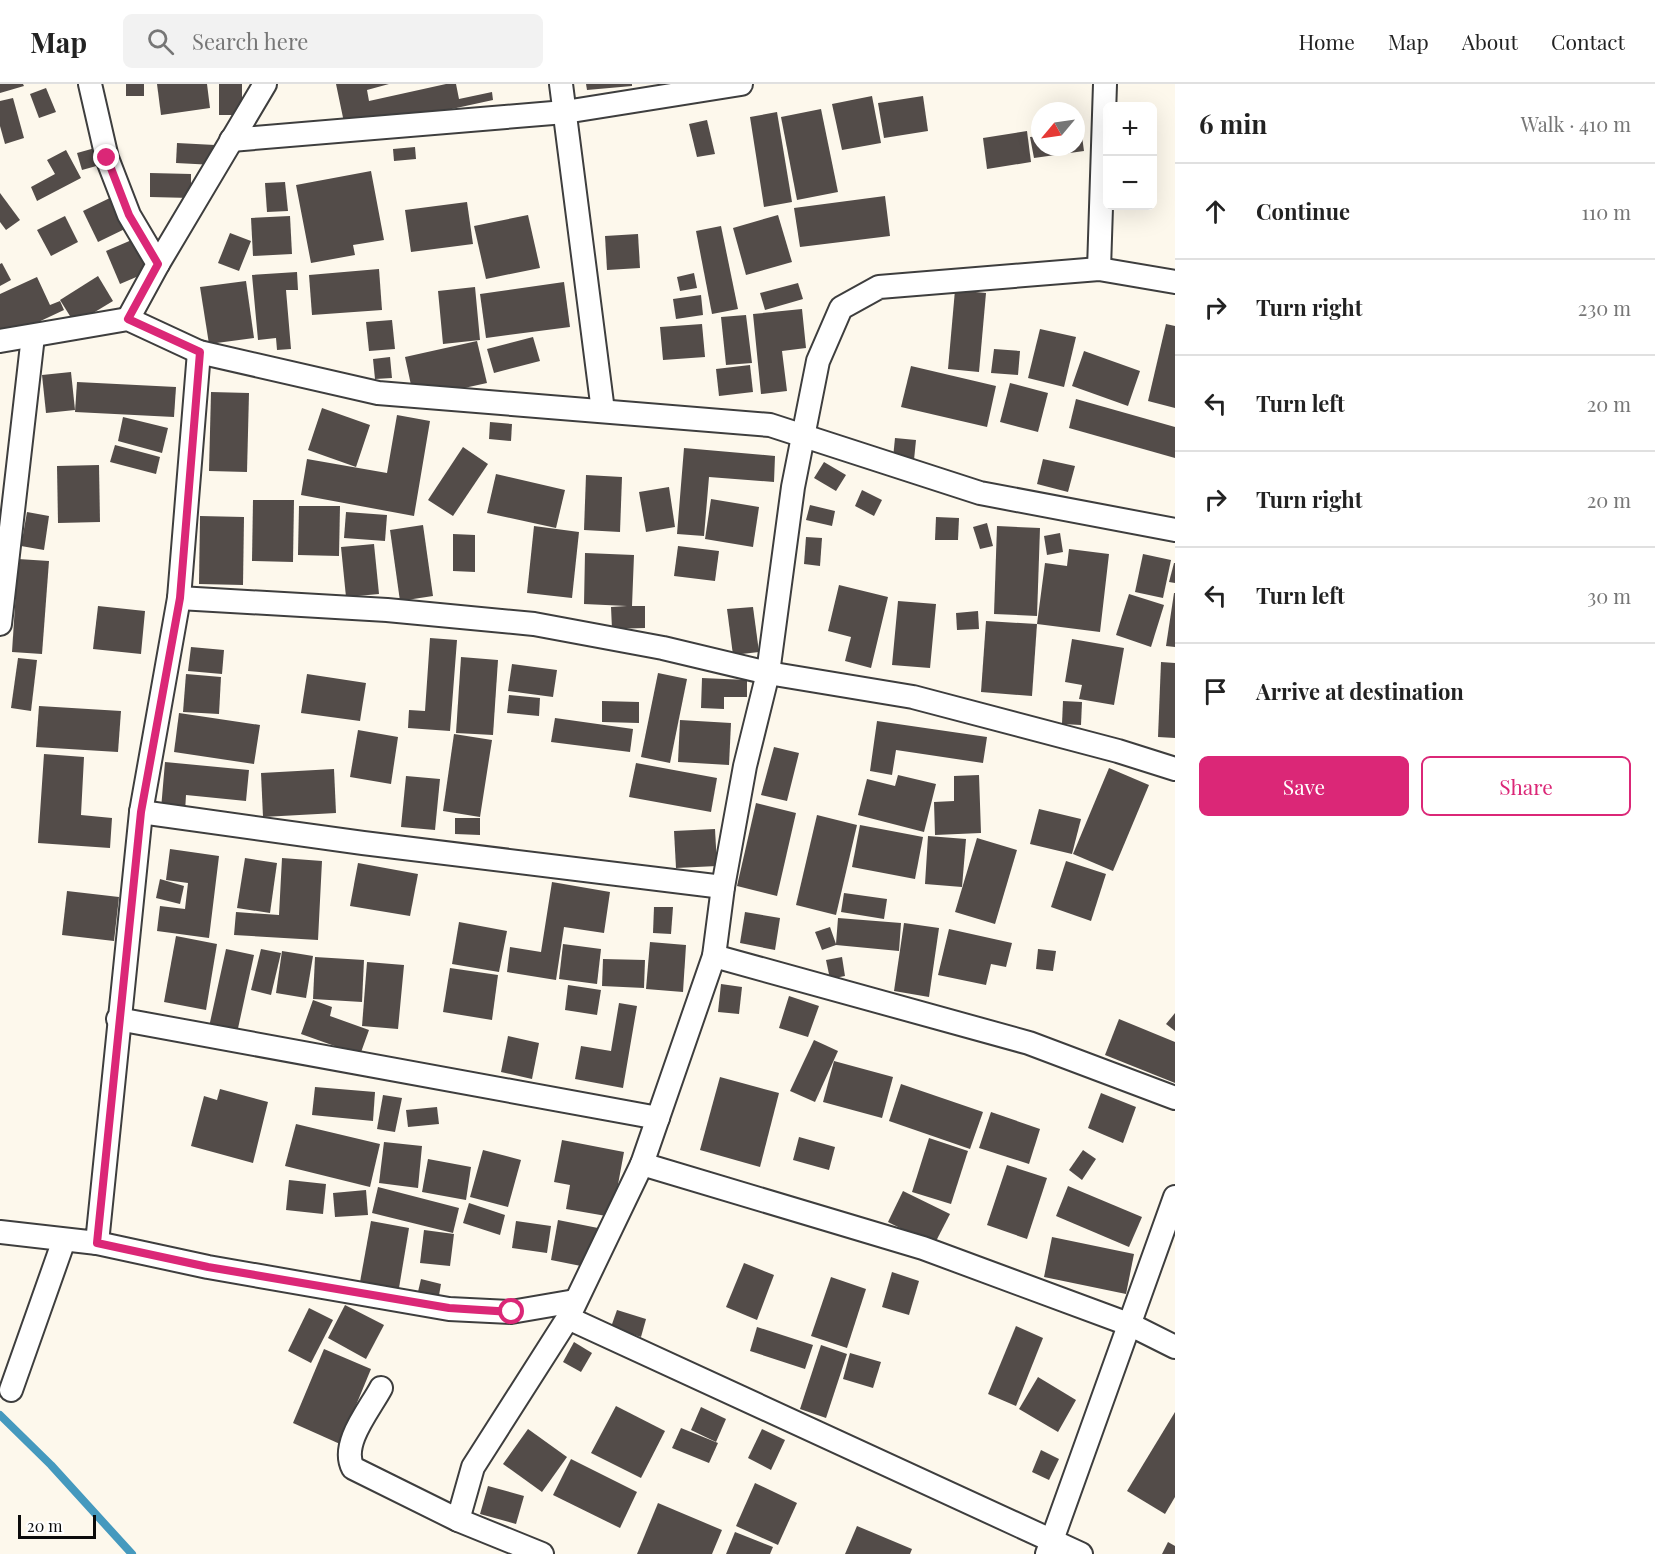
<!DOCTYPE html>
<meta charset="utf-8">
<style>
body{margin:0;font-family:"Playfair Display",serif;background:#f2f2f2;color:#222}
.controls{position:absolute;right:18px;top:18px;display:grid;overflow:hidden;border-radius:9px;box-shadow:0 6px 24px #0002}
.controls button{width:54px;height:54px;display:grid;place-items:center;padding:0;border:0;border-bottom:2px solid #e0e0e0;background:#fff;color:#222;font:30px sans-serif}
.compass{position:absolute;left:1031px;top:18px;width:54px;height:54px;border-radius:50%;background:#fff;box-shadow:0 6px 24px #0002;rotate:241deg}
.scale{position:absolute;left:18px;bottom:15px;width:78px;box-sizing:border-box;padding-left:6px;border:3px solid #0b0b0b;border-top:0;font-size:16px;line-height:21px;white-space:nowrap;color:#0b0b0b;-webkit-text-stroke:4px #fff;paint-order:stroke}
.stop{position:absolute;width:18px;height:18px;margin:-14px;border:4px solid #db2777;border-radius:50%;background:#fff}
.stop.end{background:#db2777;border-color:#fff;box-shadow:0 2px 6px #0008}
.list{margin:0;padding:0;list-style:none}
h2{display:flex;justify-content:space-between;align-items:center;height:78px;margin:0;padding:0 24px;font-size:26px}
h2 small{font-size:20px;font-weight:400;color:#767676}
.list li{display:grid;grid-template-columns:39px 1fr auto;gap:18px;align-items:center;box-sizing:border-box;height:96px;padding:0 24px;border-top:2px solid #e0e0e0}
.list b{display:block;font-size:22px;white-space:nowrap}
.list em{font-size:20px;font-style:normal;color:#767676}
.actions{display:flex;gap:12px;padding:18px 24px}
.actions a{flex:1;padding:14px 0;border:2px solid #db2777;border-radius:9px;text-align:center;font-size:21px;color:#db2777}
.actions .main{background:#db2777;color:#fff}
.icon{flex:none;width:33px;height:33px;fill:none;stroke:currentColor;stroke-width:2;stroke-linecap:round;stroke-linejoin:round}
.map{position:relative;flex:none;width:1175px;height:1470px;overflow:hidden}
header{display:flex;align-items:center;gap:36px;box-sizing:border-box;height:84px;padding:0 30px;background:#fff;border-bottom:2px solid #e0e0e0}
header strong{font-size:28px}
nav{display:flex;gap:33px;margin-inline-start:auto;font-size:21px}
.search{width:420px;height:54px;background:#f2f2f2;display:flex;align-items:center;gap:15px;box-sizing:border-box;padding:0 21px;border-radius:9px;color:#767676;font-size:22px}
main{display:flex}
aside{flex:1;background:#fff}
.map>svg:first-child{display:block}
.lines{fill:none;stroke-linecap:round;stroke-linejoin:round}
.stream{stroke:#4599be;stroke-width:8}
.building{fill:#534c49}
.minor-casing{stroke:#3e3e3e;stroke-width:26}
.minor{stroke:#fff;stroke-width:22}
.route{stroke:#db2777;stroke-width:8}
</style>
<header>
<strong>Map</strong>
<div class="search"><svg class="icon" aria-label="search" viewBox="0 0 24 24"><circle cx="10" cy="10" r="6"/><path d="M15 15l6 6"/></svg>Search here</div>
<nav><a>Home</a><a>Map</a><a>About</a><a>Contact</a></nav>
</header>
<main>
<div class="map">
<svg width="1175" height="1470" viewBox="0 0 1175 1470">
<rect width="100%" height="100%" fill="#fdf8ec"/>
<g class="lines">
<polyline class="stream" points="0,1331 51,1381 132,1470"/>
</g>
<g class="building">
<polygon points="0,0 23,0 24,2 0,9"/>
<rect x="126" y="0" width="18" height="12"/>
<polygon points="157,0 207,0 210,24 161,31"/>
<rect x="219" y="0" width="23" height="31"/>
<polygon points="336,0 389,0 367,6 369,17 446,0 456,0 459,15 492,8 493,16 346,48"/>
<polygon points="586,0 632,0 632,2 587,6"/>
<polygon points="46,4 56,28 39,34 30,10"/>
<polygon points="872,12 881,59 842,66 832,20"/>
<polygon points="923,12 928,47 884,54 878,19"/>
<polygon points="13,14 24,54 5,60 0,42 0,17"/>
<polygon points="821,25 838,108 797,116 781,33"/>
<polygon points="777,28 792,118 764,123 750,33"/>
<polygon points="707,36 715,70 697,73 689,40"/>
<polygon points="1081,45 1084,67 1034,74 1030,53 1040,52 1040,63 1076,63 1076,46"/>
<polygon points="1027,47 1031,78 987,85 983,54"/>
<polygon points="177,59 215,61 214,81 176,79"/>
<polygon points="415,63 416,75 394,77 393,65"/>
<polygon points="95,64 100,81 82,86 77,69"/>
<polygon points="66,66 81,94 37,117 31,103 55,90 47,76"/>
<polygon points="371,87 384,156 353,161 355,171 311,179 296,101"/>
<polygon points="150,89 191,90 191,114 150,113"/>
<polygon points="285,98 288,127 267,128 265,99"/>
<polygon points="0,109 20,136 6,146 0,138"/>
<polygon points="116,111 131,142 98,158 83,127"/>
<polygon points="885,112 890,152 800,163 794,124"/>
<polygon points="467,118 473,160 411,168 405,126"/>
<polygon points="528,131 540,184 486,195 474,142"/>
<polygon points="778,131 792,178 746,191 733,144"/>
<polygon points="65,132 78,158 51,172 37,146"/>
<polygon points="290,132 292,170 253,172 251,134"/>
<polygon points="721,142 738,225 712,230 696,147"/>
<polygon points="230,149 251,157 239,187 218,179"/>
<polygon points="638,150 640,184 607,186 605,152"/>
<polygon points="141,152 155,185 120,200 106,167"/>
<polygon points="2,179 11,196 0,202 0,180"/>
<polygon points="379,185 382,226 312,231 309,191"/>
<polygon points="297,188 298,206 286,206 291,265 277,266 276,254 258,256 252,191"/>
<polygon points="694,189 697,204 680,207 677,193"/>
<polygon points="98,192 113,217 75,240 60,216"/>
<polygon points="37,193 50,221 60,217 64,226 0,256 0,210"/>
<polygon points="246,197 254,254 209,260 200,203"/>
<polygon points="564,198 570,243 486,254 480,210"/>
<polygon points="798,199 803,215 765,226 760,209"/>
<polygon points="475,203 480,256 443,260 438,207"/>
<polygon points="955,206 986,209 979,288 948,285"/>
<polygon points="701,211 703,231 676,235 673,215"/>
<polygon points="802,225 806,264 782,267 787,307 761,310 753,230"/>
<polygon points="746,231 752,279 726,281 721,233"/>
<polygon points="392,236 395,265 369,267 366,238"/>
<polygon points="702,240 705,273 663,276 660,243"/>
<polygon points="1166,240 1175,242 1175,324 1148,317"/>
<polygon points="1040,245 1076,253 1064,303 1028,294"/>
<polygon points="533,253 540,277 494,289 487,265"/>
<polygon points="477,257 487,299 414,315 405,273"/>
<polygon points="994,265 1020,267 1018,291 991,289"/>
<polygon points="1084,267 1140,287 1128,322 1072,302"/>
<polygon points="390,273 392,294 375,295 373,275"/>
<polygon points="750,281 753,308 719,312 716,285"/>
<polygon points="911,282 996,302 987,343 901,323"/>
<polygon points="71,288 75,326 46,329 42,291"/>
<polygon points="77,298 176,303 174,333 75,328"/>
<polygon points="1010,299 1048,309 1038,348 1000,338"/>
<polygon points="211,308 249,309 247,388 209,387"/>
<polygon points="1076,315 1175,343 1175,374 1069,344"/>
<polygon points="322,324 370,341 356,383 308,366"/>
<polygon points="397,331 430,337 414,432 301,411 307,375 387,389"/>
<polygon points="123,333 168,344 162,369 118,357"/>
<polygon points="490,338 512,340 511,357 489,355"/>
<polygon points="895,354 916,356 914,376 893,374"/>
<polygon points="115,361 160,373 156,390 110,378"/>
<polygon points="463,363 488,380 453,432 428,416"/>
<polygon points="684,364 775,372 774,398 709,393 704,452 677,450"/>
<polygon points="1043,375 1075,382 1068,408 1037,400"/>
<polygon points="824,378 846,391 836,407 814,394"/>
<polygon points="99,381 100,438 58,439 57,382"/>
<polygon points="496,390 565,406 556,444 487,429"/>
<polygon points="586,391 622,393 620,448 584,446"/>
<polygon points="669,403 675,443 646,448 639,408"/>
<polygon points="862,406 882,416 874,432 855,422"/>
<polygon points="711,415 759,423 753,463 705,455"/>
<polygon points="253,416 294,416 293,478 252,477"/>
<polygon points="810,421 835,427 832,442 806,436"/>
<polygon points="299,422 340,422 339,472 298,471"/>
<polygon points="27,428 49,432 44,466 21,462"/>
<polygon points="346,428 387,431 385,457 344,454"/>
<polygon points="200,432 244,433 243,501 199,500"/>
<polygon points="936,433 959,434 958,456 935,456"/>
<polygon points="987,439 993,462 980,465 973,443"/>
<polygon points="423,441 433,512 400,517 390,446"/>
<polygon points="534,442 579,448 572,514 527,509"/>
<polygon points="997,442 1040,444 1037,532 994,530"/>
<polygon points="1060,449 1063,468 1047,471 1044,452"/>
<polygon points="453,450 475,451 475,488 453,487"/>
<polygon points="806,453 822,454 820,482 804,480"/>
<polygon points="374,460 379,510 346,513 341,463"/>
<polygon points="678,462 719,467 715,497 674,492"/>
<polygon points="1069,465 1109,470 1100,548 1037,540 1045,479 1067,482"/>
<polygon points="585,469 634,471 632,522 645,522 645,544 612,545 611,523 627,522 584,520"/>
<polygon points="1143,470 1171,476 1163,514 1135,508"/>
<polygon points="18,475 49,477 42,570 12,568"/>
<polygon points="1174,479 1175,479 1175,499 1169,498"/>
<polygon points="839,501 888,513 871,584 845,577 851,553 828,547"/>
<polygon points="1174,509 1175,509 1175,563 1166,562"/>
<polygon points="1129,510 1164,521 1151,563 1116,551"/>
<polygon points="898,517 936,520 930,584 892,581"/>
<polygon points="98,522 145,527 141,570 93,565"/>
<polygon points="753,523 759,568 733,571 727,525"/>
<polygon points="978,527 979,545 957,546 956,529"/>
<polygon points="986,537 1037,540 1032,612 981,608"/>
<polygon points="430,554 457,556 450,647 408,644 409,626 425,627"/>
<polygon points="1072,555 1124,564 1114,621 1079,615 1082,601 1065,598"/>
<polygon points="191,563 224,566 222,590 188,587"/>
<polygon points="461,573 498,576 493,651 456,649"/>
<polygon points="18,574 37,576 31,627 11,624"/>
<polygon points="1161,578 1175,579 1175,654 1158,653"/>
<polygon points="512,580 557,586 553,613 508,607"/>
<polygon points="658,589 687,595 670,679 641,673"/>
<polygon points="186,590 221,593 219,630 183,628"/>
<polygon points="307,590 366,599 360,637 301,629"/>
<polygon points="702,594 747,596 747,613 724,613 724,625 701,624"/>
<polygon points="509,611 540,614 539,632 507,629"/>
<polygon points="602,617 639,618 639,639 602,638"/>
<polygon points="1063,617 1082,618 1081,641 1062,640"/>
<polygon points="39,622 121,627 118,668 36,663"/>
<polygon points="179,629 260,641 254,680 174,668"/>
<polygon points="555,634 633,645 630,668 551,658"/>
<polygon points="680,636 731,639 729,681 678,678"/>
<polygon points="877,637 987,653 983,679 896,666 892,691 870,687"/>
<polygon points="358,646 398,653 391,700 350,693"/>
<polygon points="454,650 492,656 480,733 443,727"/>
<polygon points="774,663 799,669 787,717 761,711"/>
<polygon points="44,670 84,673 81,731 112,734 110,764 38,759"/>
<polygon points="165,678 249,686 246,717 186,711 185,728 161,725"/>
<polygon points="636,679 717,694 711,728 629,713"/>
<polygon points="1109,684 1149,701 1113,787 1073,770"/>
<polygon points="334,685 336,729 263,733 261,689"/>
<polygon points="898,691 936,700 924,748 858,731 867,695 895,702"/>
<polygon points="979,691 981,749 935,751 934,718 954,717 954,692"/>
<polygon points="406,692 440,695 435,746 401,743"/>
<polygon points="756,719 796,729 777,812 737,802"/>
<polygon points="1039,725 1081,735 1072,770 1030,760"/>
<polygon points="817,731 857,741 836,831 796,821"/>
<polygon points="455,734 480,734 480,751 455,750"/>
<polygon points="860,741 923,753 915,795 852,783"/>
<polygon points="715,745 717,782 676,784 674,747"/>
<polygon points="928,752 966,755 962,803 925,800"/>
<polygon points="977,754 1017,766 995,840 955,828"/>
<polygon points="170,765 219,772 209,854 157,847 160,822 185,825 188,799 166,796"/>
<polygon points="245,774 277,779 270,829 237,824"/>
<polygon points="282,774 322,777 318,856 234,851 236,828 279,831"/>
<polygon points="1066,777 1106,790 1091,837 1051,823"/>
<polygon points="358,779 418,790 410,832 350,822"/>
<polygon points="160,795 184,802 180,820 156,814"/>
<polygon points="552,798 610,808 604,849 564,843 556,896 507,888 510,863 541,868"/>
<polygon points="67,807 119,813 114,857 62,851"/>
<polygon points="844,809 887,815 884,835 841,828"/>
<polygon points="654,823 673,823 671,850 653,849"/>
<polygon points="745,828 780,834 775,866 740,859"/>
<polygon points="838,834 901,839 899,867 836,861 822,866 815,848 830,843 836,860"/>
<polygon points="459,838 507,847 499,888 452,880"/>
<polygon points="904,839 939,844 929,913 894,907"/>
<polygon points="949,845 1012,859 1006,883 991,880 986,901 938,891"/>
<polygon points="176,852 217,860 206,926 164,918"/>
<polygon points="650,858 686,861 683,908 646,905"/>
<polygon points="563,860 601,865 597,900 559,895"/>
<polygon points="226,865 254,871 237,949 209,943"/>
<polygon points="261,865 281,869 271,911 251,906"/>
<polygon points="1038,865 1056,867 1053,887 1036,885"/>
<polygon points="282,867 313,872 306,914 276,909"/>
<polygon points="315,873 364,876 362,918 313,915"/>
<polygon points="842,873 845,892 830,895 826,876"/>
<polygon points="603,875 645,876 644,904 602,902"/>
<polygon points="367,878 404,881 398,945 362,942"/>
<polygon points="450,884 498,891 492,936 443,928"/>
<polygon points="721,900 742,903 739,930 718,928"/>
<polygon points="568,901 601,906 597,931 565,926"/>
<polygon points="789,912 819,922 808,953 779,944"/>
<polygon points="313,916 332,923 330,932 369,946 360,971 301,950"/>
<polygon points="619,919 637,922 623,1004 575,995 581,962 611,967"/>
<polygon points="1175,929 1175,947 1166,940"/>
<polygon points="1119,935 1175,958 1175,999 1105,971"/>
<polygon points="508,952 539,959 532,995 501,988"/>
<polygon points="814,956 838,967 815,1018 790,1007"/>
<polygon points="834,977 893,993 882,1034 823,1018"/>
<polygon points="720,993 779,1009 760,1083 700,1066"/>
<polygon points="901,1000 983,1028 970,1065 889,1037"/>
<polygon points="315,1003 375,1008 373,1037 312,1031"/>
<polygon points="220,1005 268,1018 253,1079 191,1062 204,1012 217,1016"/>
<polygon points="1101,1009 1136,1023 1123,1059 1088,1044"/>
<polygon points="383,1011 402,1014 395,1048 377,1045"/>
<polygon points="437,1023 439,1040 408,1043 406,1026"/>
<polygon points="991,1028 1040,1045 1029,1080 979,1064"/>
<polygon points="296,1040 380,1060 370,1103 285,1082"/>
<polygon points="799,1053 835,1063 829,1086 793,1076"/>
<polygon points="929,1054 968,1067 951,1120 912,1108"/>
<polygon points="562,1056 624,1068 612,1133 566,1125 570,1101 554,1098"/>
<polygon points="384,1058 422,1062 418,1104 379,1099"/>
<polygon points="483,1066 521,1076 508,1123 470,1113"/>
<polygon points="1083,1066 1096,1075 1082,1096 1069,1086"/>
<polygon points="428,1075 471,1083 466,1116 422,1108"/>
<polygon points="1007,1081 1047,1094 1027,1155 987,1141"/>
<polygon points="289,1096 326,1100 323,1130 286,1126"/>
<polygon points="1068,1102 1142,1133 1129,1163 1056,1132"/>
<polygon points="378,1103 459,1124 453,1149 372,1129"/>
<polygon points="366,1106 368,1131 335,1133 333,1109"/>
<polygon points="903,1107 950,1130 934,1161 888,1138"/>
<polygon points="469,1119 505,1131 500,1151 463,1139"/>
<polygon points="558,1136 598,1144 591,1184 551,1176"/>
<polygon points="371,1137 409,1144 399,1204 360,1198"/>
<polygon points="516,1137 551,1142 547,1169 512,1164"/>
<polygon points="424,1146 454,1150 450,1182 420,1179"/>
<polygon points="1052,1153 1134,1170 1126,1210 1044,1193"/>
<polygon points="744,1179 774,1191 757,1236 726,1223"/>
<polygon points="892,1188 919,1197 909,1231 882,1223"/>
<polygon points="831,1193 866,1205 847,1264 811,1252"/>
<polygon points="421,1195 441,1200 438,1217 417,1212"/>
<polygon points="345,1221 384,1241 366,1275 328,1254"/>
<polygon points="309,1224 333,1236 311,1279 288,1267"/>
<polygon points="617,1226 646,1235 641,1253 611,1243"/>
<polygon points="1016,1242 1043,1254 1016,1322 988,1310"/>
<polygon points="757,1243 813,1261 805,1285 750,1267"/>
<polygon points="574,1258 592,1269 581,1288 563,1278"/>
<polygon points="821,1261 847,1270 826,1334 800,1325"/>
<polygon points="324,1265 371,1285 340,1360 293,1339"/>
<polygon points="850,1269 881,1278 873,1304 843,1295"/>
<polygon points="1038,1293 1076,1316 1058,1348 1019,1325"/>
<polygon points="616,1322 665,1347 641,1394 591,1369"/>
<polygon points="701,1323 726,1335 716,1358 691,1346"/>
<polygon points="1175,1328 1175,1413 1165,1430 1127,1407"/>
<polygon points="681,1344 718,1359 709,1379 672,1364"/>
<polygon points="528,1345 567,1373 542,1408 503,1380"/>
<polygon points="762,1345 785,1356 771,1386 748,1374"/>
<polygon points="1041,1366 1059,1375 1049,1396 1032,1388"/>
<polygon points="571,1375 637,1408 620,1444 553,1411"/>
<polygon points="755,1399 797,1419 778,1461 736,1442"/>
<polygon points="488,1402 524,1412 516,1440 480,1430"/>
<polygon points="658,1419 722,1446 712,1470 637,1470"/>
<polygon points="857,1442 912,1465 910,1470 845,1470"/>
<polygon points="735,1448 773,1463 770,1470 726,1470"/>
<polygon points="1168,1458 1175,1462 1175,1470 1162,1470"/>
</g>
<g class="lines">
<g class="minor-casing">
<g id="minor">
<polyline points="90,0 107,74 129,131 158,180 128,235"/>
<polyline points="561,0 603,327"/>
<polyline points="231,56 565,28 741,0"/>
<polyline points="158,180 265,0"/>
<polyline points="1099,185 1105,0"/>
<polyline points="0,257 128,235 199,268 378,309 770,341 980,409 1175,446"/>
<polyline points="179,514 387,526 534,540 663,564 768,589 913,613 1118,667 1175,685"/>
<polyline points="0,540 33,252"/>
<polyline points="141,728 363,759 723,803"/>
<polyline points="714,872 1029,959 1175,1014"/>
<polyline points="118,935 658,1034"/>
<polyline points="642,1080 923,1164 1131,1241 1175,1263"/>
<polyline points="0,1148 97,1159 141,728 179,514 199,268"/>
<polyline points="97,1159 208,1183 449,1225 511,1228 575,1217"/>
<polyline points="568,1234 1081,1470"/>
<path d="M381,1304C370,1325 340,1360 353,1384L458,1436L542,1470"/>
<polyline points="11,1306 64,1156"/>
<polyline points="458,1436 473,1383 568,1234 642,1080 714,872 723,803 745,682 768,589 793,403 818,277 841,224 879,203 1099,185 1175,198"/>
<polyline points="1047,1470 1175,1113"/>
</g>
</g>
<use href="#minor" class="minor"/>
</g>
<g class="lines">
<polyline class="route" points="107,74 129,131 158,180 128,235 200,268 180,514 141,728 97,1159 208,1183 449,1224 512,1228"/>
</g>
</svg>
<div class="controls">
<button>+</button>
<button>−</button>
</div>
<svg class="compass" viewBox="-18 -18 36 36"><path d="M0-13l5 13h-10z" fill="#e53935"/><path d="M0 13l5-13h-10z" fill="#767676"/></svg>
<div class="scale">20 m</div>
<div class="stop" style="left:512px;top:1228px"></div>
<div class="stop end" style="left:107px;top:74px"></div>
</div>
<aside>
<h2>6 min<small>Walk · 410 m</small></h2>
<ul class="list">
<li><svg class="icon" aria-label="ahead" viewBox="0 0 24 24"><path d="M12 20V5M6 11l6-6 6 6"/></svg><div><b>Continue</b></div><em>110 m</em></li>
<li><svg class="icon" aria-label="right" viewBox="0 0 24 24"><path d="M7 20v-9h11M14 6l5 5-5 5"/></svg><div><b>Turn right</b></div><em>230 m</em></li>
<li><svg class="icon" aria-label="left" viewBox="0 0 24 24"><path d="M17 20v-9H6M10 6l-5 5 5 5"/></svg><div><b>Turn left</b></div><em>20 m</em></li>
<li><svg class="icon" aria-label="right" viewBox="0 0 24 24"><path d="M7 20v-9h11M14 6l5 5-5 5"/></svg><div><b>Turn right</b></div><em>20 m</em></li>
<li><svg class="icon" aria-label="left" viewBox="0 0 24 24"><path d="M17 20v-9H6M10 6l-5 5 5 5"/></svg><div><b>Turn left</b></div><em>30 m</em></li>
<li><svg class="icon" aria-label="arrive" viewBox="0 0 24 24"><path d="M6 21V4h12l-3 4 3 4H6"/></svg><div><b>Arrive at destination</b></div></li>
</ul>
<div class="actions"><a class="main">Save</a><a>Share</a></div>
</aside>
</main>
